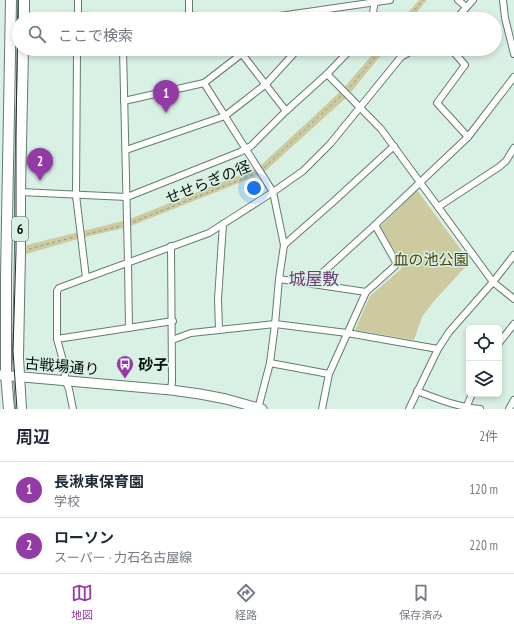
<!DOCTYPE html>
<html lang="ja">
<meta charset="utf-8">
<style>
body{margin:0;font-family:"PT Sans Narrow","Noto Sans JP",sans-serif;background:#f6f6f7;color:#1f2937}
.controls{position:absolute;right:12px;bottom:12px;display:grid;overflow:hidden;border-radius:6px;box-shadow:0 2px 6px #0003}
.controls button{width:36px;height:36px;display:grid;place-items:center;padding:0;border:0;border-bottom:1px solid #e0e1e3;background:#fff;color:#1f2937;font:20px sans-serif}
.you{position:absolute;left:254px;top:188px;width:14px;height:14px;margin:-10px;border:3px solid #fff;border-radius:50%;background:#1a73e8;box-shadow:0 0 0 6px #1a73e833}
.badge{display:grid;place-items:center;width:26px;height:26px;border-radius:50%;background:#933aa6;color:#fff;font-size:13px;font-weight:700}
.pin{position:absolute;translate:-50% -33px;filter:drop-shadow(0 1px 2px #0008)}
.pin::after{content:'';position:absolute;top:21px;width:14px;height:12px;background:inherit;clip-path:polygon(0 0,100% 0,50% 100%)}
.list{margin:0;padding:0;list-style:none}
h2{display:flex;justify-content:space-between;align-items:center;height:52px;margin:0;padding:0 16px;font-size:17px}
h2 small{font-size:13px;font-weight:400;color:#747a83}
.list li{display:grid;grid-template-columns:26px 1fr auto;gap:12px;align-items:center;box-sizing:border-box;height:56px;padding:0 16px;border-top:1px solid #e0e1e3}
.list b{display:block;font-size:15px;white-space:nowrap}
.list p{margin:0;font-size:13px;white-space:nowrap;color:#747a83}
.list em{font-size:13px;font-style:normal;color:#747a83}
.icon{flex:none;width:22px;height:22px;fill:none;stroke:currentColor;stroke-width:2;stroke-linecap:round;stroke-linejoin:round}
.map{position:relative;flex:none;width:514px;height:409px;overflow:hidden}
.search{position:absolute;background:#fff;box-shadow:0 2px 6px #0003;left:12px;right:12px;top:12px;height:44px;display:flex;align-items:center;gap:10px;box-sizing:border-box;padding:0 14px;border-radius:22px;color:#747a83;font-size:15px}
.sheet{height:164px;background:#fff}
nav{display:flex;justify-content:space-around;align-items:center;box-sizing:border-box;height:56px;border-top:1px solid #e0e1e3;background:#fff;font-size:11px;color:#747a83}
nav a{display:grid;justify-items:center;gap:2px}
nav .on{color:#933aa6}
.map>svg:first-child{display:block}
.green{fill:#ceca9f}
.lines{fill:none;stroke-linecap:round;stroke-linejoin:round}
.street-casing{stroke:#657b70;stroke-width:8}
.secondary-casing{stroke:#657b70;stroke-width:11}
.primary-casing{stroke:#657b70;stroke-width:12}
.path{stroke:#879890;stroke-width:1;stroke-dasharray:3 3;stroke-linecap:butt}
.street{stroke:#fff;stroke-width:6}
.secondary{stroke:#fff;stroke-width:9}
.primary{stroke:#fff;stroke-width:10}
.tram{stroke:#242e29;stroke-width:1}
.labels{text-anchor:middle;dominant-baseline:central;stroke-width:3;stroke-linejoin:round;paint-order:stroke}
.shield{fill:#d9f1e5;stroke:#46534c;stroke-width:1}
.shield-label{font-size:14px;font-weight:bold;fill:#070f0b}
.street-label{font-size:15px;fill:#070f0b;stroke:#d9f1e5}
.park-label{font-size:15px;fill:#4b440b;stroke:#d9f1e5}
.poi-label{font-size:15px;font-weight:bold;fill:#070f0b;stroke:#d9f1e5;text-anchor:start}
.quarter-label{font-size:17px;fill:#6c4076;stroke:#d9f1e5}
</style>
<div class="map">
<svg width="514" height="409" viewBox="0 0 514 409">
<rect width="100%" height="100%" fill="#d9f1e5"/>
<g class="green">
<polygon points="419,0 427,0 411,19 403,19"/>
<polygon points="377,49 386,49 348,96 262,174 128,227 81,238 23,255 23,246 127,220 258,168 342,90"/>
<polygon points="417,190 470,262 434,301 422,317 414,340 355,330 370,296 401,269 402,262 380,227"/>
</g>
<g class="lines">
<g class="street-casing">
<g id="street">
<polyline points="189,0 189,19"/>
<polyline points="458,0 466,7"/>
<polyline points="503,0 505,18 514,54"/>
<polyline points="316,11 317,19"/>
<polyline points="78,19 78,0"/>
<polyline points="259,19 390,0"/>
<polyline points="372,19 375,0"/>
<polyline points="456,19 473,0"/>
<polyline points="123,49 128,263 129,328"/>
<polyline points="451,49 465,65 437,103 468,137"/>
<polyline points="242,54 286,111"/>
<polyline points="327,74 381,129 493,282 514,299"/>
<polyline points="204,83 273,192 284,245 279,279 275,324 270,363 258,409"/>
<polyline points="124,101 204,83 248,49"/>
<polyline points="126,150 225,116 266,84 298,49"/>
<polyline points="20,192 127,197 240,152 251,146 286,111 327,74 351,49"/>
<polyline points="438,207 499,167 506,161 514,148"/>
<polyline points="284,245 333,202 394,146"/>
<polyline points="86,278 209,233 273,192 303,171 330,144 401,57 415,49"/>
<polyline points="279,279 366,292"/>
<polyline points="309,283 320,275 375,225 468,137 514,77"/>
<polyline points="219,330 218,299 223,224"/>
<polyline points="57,339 173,321"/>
<polyline points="172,340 191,333 275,324 347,333 438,349"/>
<polyline points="499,343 514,324"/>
<polyline points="270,363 329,374"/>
<polyline points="171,390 172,381 171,246"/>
<path d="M417,391C438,399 457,407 480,409"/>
<polyline points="466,408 472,394"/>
<polyline points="73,409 69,389 65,380 65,368 57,339 57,291 59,288 86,278 76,195 77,49"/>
<polyline points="322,409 329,374 366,292 395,266 396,262 375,225"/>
<polyline points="409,409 438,349 449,332 493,282 514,255"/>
<polyline points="509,409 514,400"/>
</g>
</g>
<g class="secondary-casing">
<polyline id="secondary" points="0,375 171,390 200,394 226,399 262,409"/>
</g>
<g class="primary-casing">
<g id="primary">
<polyline points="24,19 24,0"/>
<polyline points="9,409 6,375 6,276 11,0"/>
<polyline points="21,409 18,357 20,251 20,192 23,49"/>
</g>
</g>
<g class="path">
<polyline points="407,19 423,0"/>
<polyline points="350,87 382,49"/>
<polyline points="264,168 341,96"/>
<polyline points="133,222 255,174"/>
<polyline points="87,234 121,226"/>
<polyline points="29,249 74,237"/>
</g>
<use href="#street" class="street"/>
<use href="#secondary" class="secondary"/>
<use href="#primary" class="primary"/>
<polyline class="tram" points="17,409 13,351 16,251 16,133 18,0"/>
</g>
<defs>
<g id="bus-pin" transform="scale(0.9)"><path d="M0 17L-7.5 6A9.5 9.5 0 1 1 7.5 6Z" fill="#933aa6" stroke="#d9f1e5"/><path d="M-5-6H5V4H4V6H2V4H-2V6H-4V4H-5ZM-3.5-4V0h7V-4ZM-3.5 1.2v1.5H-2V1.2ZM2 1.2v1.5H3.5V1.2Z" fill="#fff"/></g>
</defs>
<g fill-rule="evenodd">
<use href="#bus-pin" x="125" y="364"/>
</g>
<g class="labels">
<rect class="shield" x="12" y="217" width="16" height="24" rx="3"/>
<g class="shield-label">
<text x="20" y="229">6</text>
</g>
<g class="street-label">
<text transform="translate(208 182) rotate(-22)">せせらぎの径</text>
<text transform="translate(62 366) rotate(5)">古戦場通り</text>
</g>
<g class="park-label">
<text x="431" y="259">血の池公園</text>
</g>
<g class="poi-label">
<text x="138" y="364">砂子</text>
</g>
<g class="quarter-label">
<text x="314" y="279">城屋敷</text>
</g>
</g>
</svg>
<div class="controls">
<button><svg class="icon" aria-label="locate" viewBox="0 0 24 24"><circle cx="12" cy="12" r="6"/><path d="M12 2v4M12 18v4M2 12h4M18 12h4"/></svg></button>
<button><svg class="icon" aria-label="layers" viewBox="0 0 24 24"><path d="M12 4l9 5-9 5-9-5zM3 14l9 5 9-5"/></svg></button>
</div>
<div class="you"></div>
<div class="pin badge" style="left:166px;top:113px">1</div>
<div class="pin badge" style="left:40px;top:181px">2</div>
<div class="search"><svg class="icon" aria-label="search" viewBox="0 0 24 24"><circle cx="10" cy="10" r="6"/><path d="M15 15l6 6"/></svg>ここで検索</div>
</div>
<section class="sheet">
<h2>周辺<small>2件</small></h2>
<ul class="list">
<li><span class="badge">1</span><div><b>長湫東保育園</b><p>学校</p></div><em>120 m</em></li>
<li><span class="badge">2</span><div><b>ローソン</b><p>スーパー · 力石名古屋線</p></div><em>220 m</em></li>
</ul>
</section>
<nav>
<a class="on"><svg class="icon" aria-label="map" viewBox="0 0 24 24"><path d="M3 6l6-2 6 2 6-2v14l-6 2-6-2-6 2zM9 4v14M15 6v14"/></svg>地図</a>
<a><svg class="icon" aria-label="directions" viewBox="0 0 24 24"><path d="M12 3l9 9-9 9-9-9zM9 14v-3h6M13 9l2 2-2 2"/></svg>経路</a>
<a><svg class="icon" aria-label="saved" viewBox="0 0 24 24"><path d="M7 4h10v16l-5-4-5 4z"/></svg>保存済み</a>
</nav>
